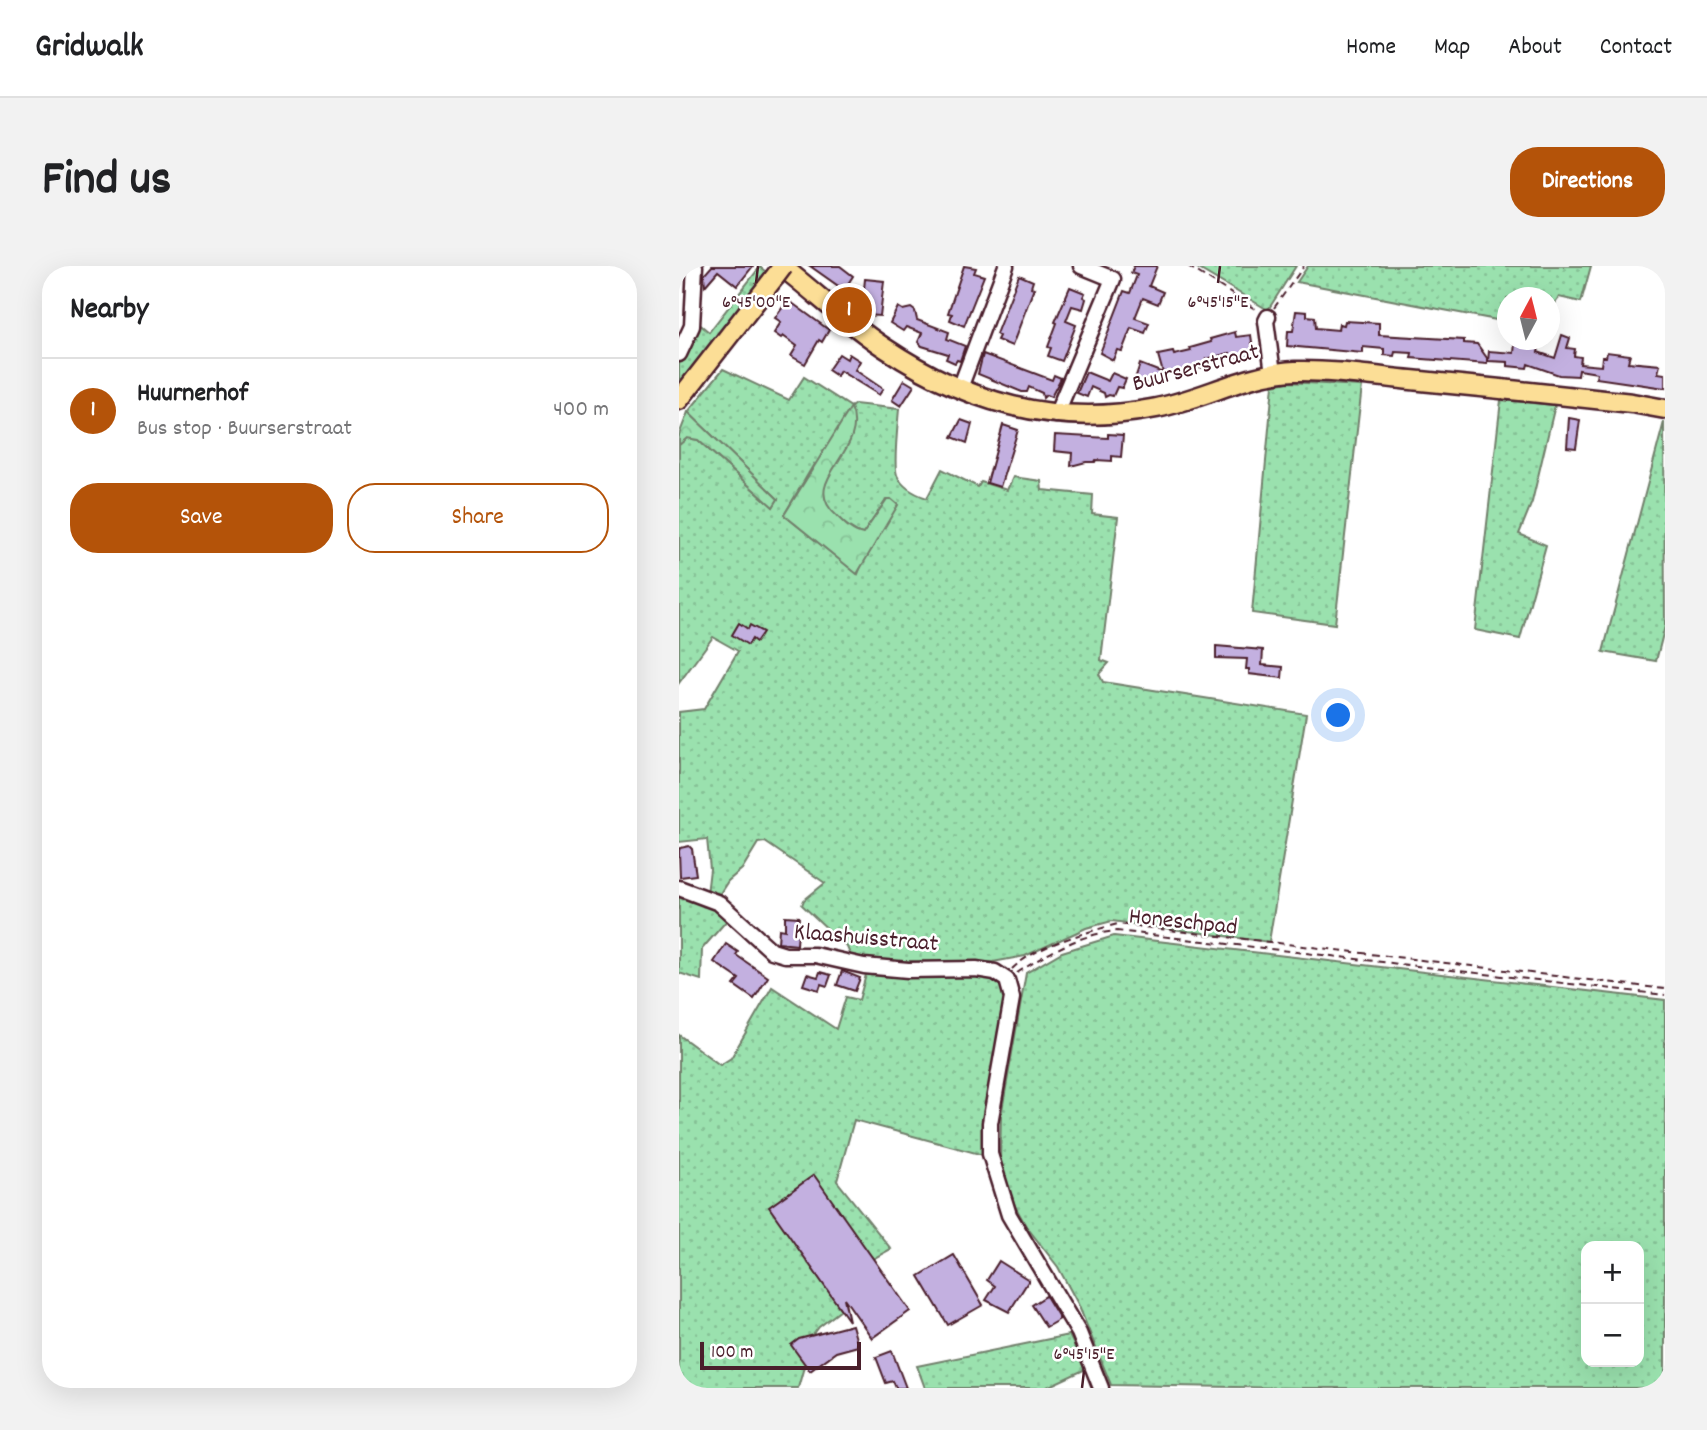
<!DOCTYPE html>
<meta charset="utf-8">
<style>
body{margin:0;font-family:Dekko,sans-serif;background:#f2f2f2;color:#202124}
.controls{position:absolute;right:21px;bottom:21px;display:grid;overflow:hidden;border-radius:14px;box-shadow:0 7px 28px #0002}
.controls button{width:63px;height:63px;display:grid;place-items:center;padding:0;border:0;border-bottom:2px solid #e0e0e0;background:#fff;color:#202124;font:35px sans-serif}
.compass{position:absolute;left:818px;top:21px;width:63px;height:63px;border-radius:50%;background:#fff;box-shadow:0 7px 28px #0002;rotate:7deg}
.scale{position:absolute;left:21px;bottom:18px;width:161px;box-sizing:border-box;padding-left:7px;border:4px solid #4a1f2b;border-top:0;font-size:19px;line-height:24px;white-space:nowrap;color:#4a1f2b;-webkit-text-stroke:5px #fff;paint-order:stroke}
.you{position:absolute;left:660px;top:450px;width:24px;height:24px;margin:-18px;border:5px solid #fff;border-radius:50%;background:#1a73e8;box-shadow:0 0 0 10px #1a73e833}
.badge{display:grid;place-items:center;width:46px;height:46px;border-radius:50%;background:#b45309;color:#fff;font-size:23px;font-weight:700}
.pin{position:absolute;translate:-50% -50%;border:4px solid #fff;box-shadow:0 2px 7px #0006}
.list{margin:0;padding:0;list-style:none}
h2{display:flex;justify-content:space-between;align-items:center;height:91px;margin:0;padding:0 28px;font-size:30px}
h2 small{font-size:23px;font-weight:400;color:#757577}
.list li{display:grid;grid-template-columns:46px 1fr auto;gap:21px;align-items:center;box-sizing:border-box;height:105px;padding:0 28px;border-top:2px solid #e0e0e0}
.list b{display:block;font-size:26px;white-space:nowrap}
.list p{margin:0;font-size:23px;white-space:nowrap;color:#757577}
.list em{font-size:23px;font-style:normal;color:#757577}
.actions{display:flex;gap:14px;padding:21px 28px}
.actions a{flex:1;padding:16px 0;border:2px solid #b45309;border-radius:28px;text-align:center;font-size:24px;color:#b45309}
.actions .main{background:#b45309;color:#fff}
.map{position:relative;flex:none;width:986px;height:1122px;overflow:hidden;border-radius:28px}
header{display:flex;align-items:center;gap:42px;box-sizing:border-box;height:98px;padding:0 35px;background:#fff;border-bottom:2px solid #e0e0e0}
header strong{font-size:33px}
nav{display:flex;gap:38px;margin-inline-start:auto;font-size:24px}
.intro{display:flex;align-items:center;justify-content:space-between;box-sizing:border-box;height:168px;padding:0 42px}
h1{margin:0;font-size:49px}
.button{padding:18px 32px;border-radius:28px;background:#b45309;color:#fff;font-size:24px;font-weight:700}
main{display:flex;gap:42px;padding:0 42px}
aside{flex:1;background:#fff;border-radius:28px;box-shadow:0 7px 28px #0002}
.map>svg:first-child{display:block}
.grass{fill:url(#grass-dots);stroke:#72806c;stroke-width:2;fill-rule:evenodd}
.forest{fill:url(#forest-crowns);stroke:#72806c;stroke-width:2}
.building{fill:#c3b0e0;stroke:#4a1f2b;stroke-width:2}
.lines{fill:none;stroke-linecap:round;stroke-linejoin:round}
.minor-casing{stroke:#4a1f2b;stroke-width:19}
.major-casing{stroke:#4a1f2b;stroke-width:23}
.path{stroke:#4a1f2b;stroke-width:2;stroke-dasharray:7 5;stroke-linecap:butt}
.minor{stroke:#fff;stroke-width:14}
.major{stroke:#fcde96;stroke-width:18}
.major-bridge-casing{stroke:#4a1f2b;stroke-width:23;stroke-linecap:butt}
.major-bridge{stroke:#fcde96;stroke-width:18}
.ticks{fill:none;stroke:#4a1f2b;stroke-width:2.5}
.labels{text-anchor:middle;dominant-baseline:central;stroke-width:5;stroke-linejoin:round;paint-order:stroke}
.street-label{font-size:24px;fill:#4a1f2b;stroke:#fff}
.ticks-label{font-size:18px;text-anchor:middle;fill:#4a1f2b;stroke:#fff;stroke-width:5;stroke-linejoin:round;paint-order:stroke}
</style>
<header>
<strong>Gridwalk</strong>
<nav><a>Home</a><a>Map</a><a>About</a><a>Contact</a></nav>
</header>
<div class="intro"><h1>Find us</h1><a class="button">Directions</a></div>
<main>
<aside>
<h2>Nearby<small></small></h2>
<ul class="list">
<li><span class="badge">1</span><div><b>Huurnerhof</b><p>Bus stop · Buurserstraat</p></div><em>400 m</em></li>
</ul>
<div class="actions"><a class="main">Save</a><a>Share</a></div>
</aside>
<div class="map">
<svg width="986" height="1122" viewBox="0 0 986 1122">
<defs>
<pattern id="grass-dots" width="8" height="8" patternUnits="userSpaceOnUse" patternTransform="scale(1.75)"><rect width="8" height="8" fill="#9ae1ae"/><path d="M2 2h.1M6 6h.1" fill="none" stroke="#86c196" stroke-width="1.8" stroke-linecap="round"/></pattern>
<pattern id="forest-crowns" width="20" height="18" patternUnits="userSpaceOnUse" patternTransform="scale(1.75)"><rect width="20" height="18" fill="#9ae1ae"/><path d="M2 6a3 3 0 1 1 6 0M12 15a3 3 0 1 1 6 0" fill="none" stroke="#86c196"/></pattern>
</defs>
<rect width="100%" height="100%" fill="#fff"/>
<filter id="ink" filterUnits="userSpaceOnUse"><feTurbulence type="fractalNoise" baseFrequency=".0143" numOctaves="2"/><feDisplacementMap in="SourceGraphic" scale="14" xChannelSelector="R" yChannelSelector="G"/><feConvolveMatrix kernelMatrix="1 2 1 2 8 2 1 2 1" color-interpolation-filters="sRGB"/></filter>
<g filter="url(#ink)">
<g class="grass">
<polygon points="515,0 617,0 589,44"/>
<polygon points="629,0 912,0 902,36 880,31 877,35 871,58 870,32 828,32 828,56 618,16"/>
<polygon points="81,1 87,6 84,11 85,12 0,119 0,89 17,55 30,66"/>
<path d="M44,103L110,134L125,111L172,141L176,138L220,143C219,156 214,199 218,209C223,221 236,228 248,232L263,203L299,221L302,216L328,224L334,211L362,215L363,224L414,229L413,248L439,251L422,394L430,397L420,408L424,416L627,448L590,676L433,655L407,662L346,690L314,696L174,695L168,681L123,639L125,634L146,617L86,576L79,577L63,603L49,615L38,632L28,628L31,603L28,573L0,576V446L25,443L59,385L34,371L0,417V179L8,172L19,174L94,241L99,233L9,146ZM135,198L148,214C135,237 162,257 180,267L184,268L208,233L179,308L105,249Z"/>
<polygon points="609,116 683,120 656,358 573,347 594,119"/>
<polygon points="822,134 876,139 853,236 840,268 867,279 841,373 796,364"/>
<polygon points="985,156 986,360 977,395 924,386"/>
<polygon points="0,628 31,640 50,652 23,683 22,714 0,707"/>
<path d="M435,670L986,734V1122H624L432,1119L399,1038L379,1001L347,960L336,940L321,896L322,850L347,707L383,686ZM907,980H960V1096H907Z"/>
<polygon points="188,705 301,707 321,716 327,723 303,870 304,889 175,854 158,915 212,983 146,1019 162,1044 140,1061 134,1069 119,1122 0,1122 0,769 41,799 52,792 93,721 157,763 167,731 180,734"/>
<polygon points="390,1069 407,1103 366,1122 246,1122 238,1100"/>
</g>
<g class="forest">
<path d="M172,141C191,186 118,214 157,249C165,257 173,266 184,268L208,233H212L219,239L178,308L105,249Z"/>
<polygon points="9,146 99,233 94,241 19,174 8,172 0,179 0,169"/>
</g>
<g class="building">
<polygon points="33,0 74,0 58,20 39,5 26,20 25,9"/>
<polygon points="131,0 161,0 174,10 165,24"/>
<polygon points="285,0 297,2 295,7 305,10 285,60 271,54 273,48 269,47"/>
<polygon points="455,0 478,0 470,20 484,26 479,38 464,32 456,52 470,57 466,67 452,62 443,85 438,84 434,94 421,87 445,25 451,27 458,9 452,7"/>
<polygon points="340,9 354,15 352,21 355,22 333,80 318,74 320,70 317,68"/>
<polygon points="186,13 205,15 201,50 187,49 189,33 184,33"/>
<polygon points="391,21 406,27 404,31 407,33 404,43 393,40 387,55 397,59 383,95 369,90 372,82 369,81 378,57 376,56"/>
<polygon points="109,34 150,64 143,76 140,74 126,98 112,90 118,80 104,70 102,72 95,67 102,56 96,52"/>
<polygon points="219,41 224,44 232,42 236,45 238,54 270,66 268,73 286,80 281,95 278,94 276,97 267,93 269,88 243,80 239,76 243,67 227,61 224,65 211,57"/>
<polygon points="617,45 628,46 628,50 636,51 637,62 659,64 660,58 665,59 666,55 700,57 700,69 785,74 785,77 798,78 808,92 808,98 732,92 733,87 716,86 715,90 705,89 705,83 684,81 684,87 608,80 609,65 614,65"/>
<polygon points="556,66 557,71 572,69 575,90 552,91 551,87 527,93 529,100 494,109 494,106 469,114 467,118 456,113 461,98 484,107 479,89 494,86 495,89 512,85 511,82 532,76 531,73"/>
<polygon points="883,69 891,72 888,82 896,83 895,90 902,91 901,98 922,100 923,91 927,91 928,86 951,89 949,96 981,99 979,107 986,108 986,122 917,112 918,107 900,104 899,110 880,109 849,98 848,102 829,100 829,96 809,95 810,85 835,87 836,77 852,79 853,74 862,74 859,86 876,92"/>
<polygon points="160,88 168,93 170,88 181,95 176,104 204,123 200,129 161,105 158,110 149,104"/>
<polygon points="304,88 373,114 375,109 382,112 372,131 367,129 364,132 363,127 350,121 348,126 343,126 299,108"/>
<polygon points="407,106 429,115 433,107 447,113 443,122 438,121 434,130 430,129 426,131 425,127 412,121 408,131 398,127"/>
<polygon points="225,114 235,120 222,140 213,134"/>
<polygon points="890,152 901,154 897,182 888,181"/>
<polygon points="282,154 293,158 288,177 273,171"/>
<polygon points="324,159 339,164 321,221 308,217"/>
<polygon points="429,168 444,169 442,191 433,190 433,195 417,194 416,196 407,196 392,200 393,187 375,185 376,169 429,172"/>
<polygon points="60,357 69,363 71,359 84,366 77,376 73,373 69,379 53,369"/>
<polygon points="537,380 584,384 583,399 604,401 603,412 570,408 570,403 567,403 568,393 537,392"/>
<polygon points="10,580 13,583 17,609 1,611 0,585 1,582"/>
<polygon points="106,650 120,651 118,679 99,677 100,663 106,664"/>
<polygon points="47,678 59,686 57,689 89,711 75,733 55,719 60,713 35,696"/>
<polygon points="163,705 181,712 176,725 158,719"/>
<polygon points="141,706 152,709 148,720 142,718 140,724 124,719 128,708 139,711"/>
<polygon points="135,909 231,1045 193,1072 165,1032 170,1055 90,941"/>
<polygon points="275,989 304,1039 269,1059 240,1010"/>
<polygon points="320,995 350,1014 330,1046 307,1034 316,1020 308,1014"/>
<polygon points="367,1030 381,1053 367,1061 353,1039"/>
<polygon points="173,1059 179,1080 157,1086 131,1105 112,1079 120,1073"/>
<polygon points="213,1085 227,1122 217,1122 214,1115 207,1117 197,1091"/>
</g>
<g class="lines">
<g class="minor-casing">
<g id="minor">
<polyline points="589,51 587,55 594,107"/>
<polyline points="0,88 13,60 16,0"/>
<polyline points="281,122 327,0"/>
<polyline points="377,149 434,13 402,0"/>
<polyline points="0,622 40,637 93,685 106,689 136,689 185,700 229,704 297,703 316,706 328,714 333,732 311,857 311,888 330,949 400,1067 422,1122"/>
</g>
</g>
<g class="major-casing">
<g id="major">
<path d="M102,0C137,27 169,58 206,82C288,137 375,161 472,143C521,135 566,107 616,105C654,104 693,110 732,114C806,121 879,129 953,137L986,143"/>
<polyline points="0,134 95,12"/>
</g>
</g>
<g class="path">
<polyline points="509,0 579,45"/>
<polyline points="595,42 625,0"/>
<path d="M333,703C356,680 407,666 439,658L986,723"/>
<path d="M338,707C369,687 400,668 438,665L986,729"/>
</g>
<use href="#minor" class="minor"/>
<use href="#major" class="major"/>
<g class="major-bridge-casing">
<polyline id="major-bridge" points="95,12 104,0"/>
</g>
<use href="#major-bridge" class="major-bridge"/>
</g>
</g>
<path class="ticks" d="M77,17L79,0M539,17L541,0M403,1122L405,1105"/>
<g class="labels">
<g class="street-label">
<text transform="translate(517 103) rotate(-15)">Buurserstraat</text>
<text transform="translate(504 657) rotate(6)">Honeschpad</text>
<text transform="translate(187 673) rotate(5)">Klaashuisstraat</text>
</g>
</g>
<g class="ticks-label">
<text x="77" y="41">6°45'00"E</text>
<text x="539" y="41">6°45'15"E</text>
<text x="405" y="1093">6°45'15"E</text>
</g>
</svg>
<div class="controls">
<button>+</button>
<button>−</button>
</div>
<svg class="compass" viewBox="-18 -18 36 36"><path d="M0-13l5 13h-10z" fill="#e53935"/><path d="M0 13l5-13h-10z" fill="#757577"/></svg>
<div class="scale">100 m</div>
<div class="you"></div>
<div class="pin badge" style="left:170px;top:44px">1</div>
</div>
</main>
